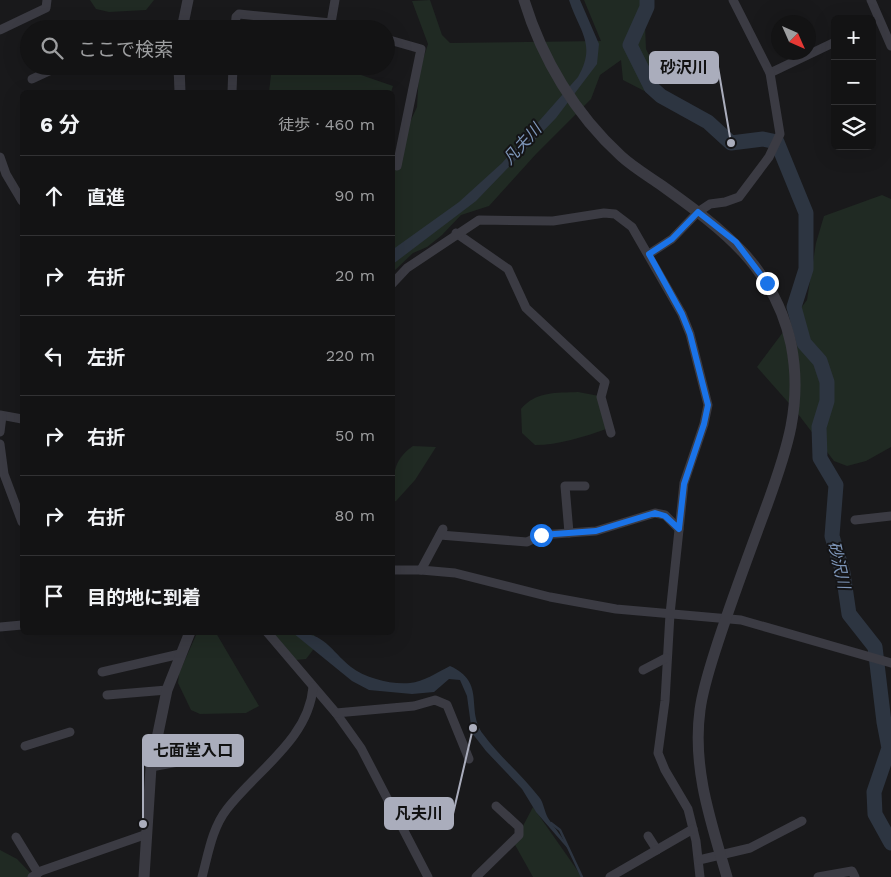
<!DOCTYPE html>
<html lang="ja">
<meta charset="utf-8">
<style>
body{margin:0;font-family:"Work Sans","Noto Sans JP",sans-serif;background:#1c1c1d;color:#f1f3f6}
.controls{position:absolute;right:15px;top:15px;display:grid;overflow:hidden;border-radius:8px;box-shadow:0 5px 20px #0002}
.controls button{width:45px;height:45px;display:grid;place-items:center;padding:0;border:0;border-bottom:1px solid #323234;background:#131314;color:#f1f3f6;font:25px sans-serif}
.compass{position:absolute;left:771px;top:15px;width:45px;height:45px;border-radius:50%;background:#131314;box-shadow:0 5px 20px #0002;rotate:135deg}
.stop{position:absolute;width:15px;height:15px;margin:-11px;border:4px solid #1a73e8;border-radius:50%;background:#fff}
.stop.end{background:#1a73e8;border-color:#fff;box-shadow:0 1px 5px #0008}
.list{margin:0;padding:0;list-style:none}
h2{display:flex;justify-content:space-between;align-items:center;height:65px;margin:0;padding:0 20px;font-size:21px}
h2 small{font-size:16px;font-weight:400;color:#9d9ea0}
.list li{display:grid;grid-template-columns:32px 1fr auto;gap:15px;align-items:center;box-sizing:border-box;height:80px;padding:0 20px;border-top:1px solid #323234}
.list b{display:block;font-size:19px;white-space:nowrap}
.list em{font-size:16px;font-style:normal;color:#9d9ea0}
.icon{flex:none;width:28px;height:28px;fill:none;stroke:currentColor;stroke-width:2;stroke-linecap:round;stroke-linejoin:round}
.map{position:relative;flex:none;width:891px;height:877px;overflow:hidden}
.search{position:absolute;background:#131314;box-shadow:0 5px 20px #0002;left:20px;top:20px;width:375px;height:55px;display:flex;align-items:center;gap:12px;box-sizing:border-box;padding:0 18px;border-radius:28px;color:#9d9ea0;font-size:19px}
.panel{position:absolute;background:#131314;box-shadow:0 5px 20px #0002;left:20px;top:90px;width:375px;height:545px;border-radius:8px}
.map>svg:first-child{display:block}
.green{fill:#202a23}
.water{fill:#2d3541}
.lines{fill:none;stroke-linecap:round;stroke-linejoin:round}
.stream{stroke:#2d3541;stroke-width:2.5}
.river{stroke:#2d3541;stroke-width:15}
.minor{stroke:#3b3b43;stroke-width:9}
.tertiary{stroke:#3b3b43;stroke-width:11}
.route{stroke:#1a73e8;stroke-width:6}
.labels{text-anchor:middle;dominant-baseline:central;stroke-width:4;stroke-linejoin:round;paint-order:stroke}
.water-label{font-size:16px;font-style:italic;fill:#7e96b9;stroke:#141416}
.leader{fill:none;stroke:#aaadbc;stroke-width:2}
.callout-dot{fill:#aaadbc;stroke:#141416;stroke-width:2}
.callout{fill:#aaadbc;stroke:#aaadbc;stroke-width:2}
.callout-label{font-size:16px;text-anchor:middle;font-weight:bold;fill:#111}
</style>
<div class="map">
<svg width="891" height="877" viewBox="0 0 891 877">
<rect width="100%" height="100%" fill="#19191b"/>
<g class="green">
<polygon points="90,0 154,0 146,10 109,12 96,9"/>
<polygon points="430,0 442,35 450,43 601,41 584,0 644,0 646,49 658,73 658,98 623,80 621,60 600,75 591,99 536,154 489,206 461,215 442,235 427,247 413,253 393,272 393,159 417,107 419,72 428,44 412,1"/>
<polygon points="272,66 335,66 393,86 391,92 269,92"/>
<polygon points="882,195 891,199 891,447 866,461 847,466 834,461 795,410 757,367 807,300 816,243 824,216"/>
<path d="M578,392L599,396L606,429C584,437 558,445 535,445L522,433L521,409C536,391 556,393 578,392Z"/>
<path d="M413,446L436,447L415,480L396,501L393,502C392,479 392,460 413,446Z"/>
<polygon points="197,633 216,633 259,706 246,713 200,714 191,710 178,683 179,673"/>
<polygon points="273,633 314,633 316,646 306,659 295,660"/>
<polygon points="533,807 582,877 533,877 514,843"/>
<polygon points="0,850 17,859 34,877 0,877"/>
</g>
<g class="water">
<path d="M569,0H580L599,44L597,64L556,118L476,201L393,264L392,250L459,202L502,163L578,77C597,44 579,31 569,0Z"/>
<path d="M293,633C325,632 329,649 351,667C365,678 392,685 410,683C423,682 438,672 450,666C487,683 465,709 483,734C499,756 522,775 539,797C544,803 544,811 548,818C555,829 564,838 569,850L536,812L522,789L486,751L472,733L467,696L460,680L449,679L434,692L412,694L369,690L352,681Z"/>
</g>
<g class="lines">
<polyline class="stream" points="551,823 560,830 582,877"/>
<polyline class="river" points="647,0 647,7 630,45 651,87 661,96 708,122 731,143 763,139 777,142 806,213 806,269 794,307 804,343 820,361 827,382 827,401 819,427 820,458 836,485 832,536 843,573 849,614 875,647 884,722 889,748 874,792 875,814 891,843"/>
<g class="minor">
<polyline points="871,0 891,46"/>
<polyline points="331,23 352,29"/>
<polyline points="235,29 236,17 239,14 331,23 335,0"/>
<polyline points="0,30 46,8 47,0"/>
<polyline points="386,39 421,49 397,166"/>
<polyline points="770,73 835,42"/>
<polyline points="32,79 60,66"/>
<polyline points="232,92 233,66"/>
<polyline points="0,157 6,174 22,201"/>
<polyline points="456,233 508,269 526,308 605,382 601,397 611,433"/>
<polyline points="649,254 672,239 698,212 710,204 725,202 739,197 769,157 780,134 770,73 733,0"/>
<polyline points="392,284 407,268 479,220 553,221 604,213 615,214 632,227 682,314 690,334 708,405 704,424 684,483 670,614 665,701 658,753 665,770 688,809 696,841 700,877"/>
<polyline points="0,415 22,419"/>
<polyline points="0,432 2,416"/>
<polyline points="0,444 4,474 22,522"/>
<polyline points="855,520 891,516"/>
<polyline points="569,533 565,486 585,486"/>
<polyline points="440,535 527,542 541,535 596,531 655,513 665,515 679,529"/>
<polyline points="392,570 421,570 455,573 550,597 616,609 741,620 891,663"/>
<polyline points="421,570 443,529"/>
<polyline points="0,627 22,625"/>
<polyline points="267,632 336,713 361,748 428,877"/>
<polyline points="643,670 666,658"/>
<polyline points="102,672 180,654"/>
<polyline points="107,695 167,690"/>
<polyline points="336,713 414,706 435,700 447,705 469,759"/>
<polyline points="25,746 70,732"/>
<polyline points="151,767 178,762"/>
<polyline points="648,836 657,850"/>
<polyline points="16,837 38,873"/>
<polyline points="699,860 750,848 802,821"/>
<polyline points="32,877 41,871 147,834"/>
<path d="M202,877C208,855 212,828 227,809C256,771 309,739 313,687"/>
<polyline points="476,877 519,835 519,827 496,806"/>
<polyline points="610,877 693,829"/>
<polyline points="818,877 852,871 855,877"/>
</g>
<g class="tertiary">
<path d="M524,0C542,59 575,114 621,156C633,167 648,176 661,185C722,229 774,266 791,344C803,404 787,450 767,505C750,551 733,596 718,642C711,664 703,687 700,710C692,768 711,822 727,877"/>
<polyline points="182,29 188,0"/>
<polyline points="179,66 180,92"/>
<polyline points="144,877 151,767 167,690 190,632"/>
</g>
</g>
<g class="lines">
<polyline class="route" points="541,535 596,531 655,513 665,516 679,529 684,484 704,424 708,405 690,334 682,314 649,254 672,239 698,212 736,242 767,283"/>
</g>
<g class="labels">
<g class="water-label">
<text transform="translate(522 144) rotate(-48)">凡夫川</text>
<text transform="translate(839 565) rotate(77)">砂沢川</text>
</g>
</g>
<path class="leader" d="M731 143L718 67M143 824L143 750M473 728L453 814"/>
<g class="callout-dot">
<circle cx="731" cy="143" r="5"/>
<circle cx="143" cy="824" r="5"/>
<circle cx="473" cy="728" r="5"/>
</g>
<g class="callout">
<rect x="650" y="52" width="68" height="31" rx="5"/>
<rect x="143" y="735" width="100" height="31" rx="5"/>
<rect x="385" y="798" width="68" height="31" rx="5"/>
</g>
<g class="callout-label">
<text x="684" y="73">砂沢川</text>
<text x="193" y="756">七面堂入口</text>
<text x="419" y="819">凡夫川</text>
</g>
</svg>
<div class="controls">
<button>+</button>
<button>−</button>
<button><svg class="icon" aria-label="layers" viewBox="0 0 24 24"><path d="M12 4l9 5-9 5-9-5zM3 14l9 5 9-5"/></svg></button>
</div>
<svg class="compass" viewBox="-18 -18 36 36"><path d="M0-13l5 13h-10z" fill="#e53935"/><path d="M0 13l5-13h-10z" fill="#9d9ea0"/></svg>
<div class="stop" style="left:541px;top:535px"></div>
<div class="stop end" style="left:767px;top:283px"></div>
<div class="search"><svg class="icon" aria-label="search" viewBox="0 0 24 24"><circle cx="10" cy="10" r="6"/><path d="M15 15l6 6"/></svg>ここで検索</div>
<section class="panel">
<h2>6 分<small>徒歩 · 460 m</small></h2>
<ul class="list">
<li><svg class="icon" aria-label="ahead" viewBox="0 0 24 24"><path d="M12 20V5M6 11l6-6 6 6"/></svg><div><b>直進</b></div><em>90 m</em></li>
<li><svg class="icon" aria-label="right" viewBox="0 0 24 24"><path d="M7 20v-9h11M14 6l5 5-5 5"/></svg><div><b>右折</b></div><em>20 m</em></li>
<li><svg class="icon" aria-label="left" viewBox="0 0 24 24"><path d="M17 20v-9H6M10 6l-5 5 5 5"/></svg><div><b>左折</b></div><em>220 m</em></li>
<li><svg class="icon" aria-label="right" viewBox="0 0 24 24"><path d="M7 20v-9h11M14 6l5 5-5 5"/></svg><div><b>右折</b></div><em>50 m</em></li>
<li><svg class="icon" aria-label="right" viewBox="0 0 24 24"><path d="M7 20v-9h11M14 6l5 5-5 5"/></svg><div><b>右折</b></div><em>80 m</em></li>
<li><svg class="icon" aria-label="arrive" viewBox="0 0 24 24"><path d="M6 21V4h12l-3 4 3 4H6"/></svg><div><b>目的地に到着</b></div></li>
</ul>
</section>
</div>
